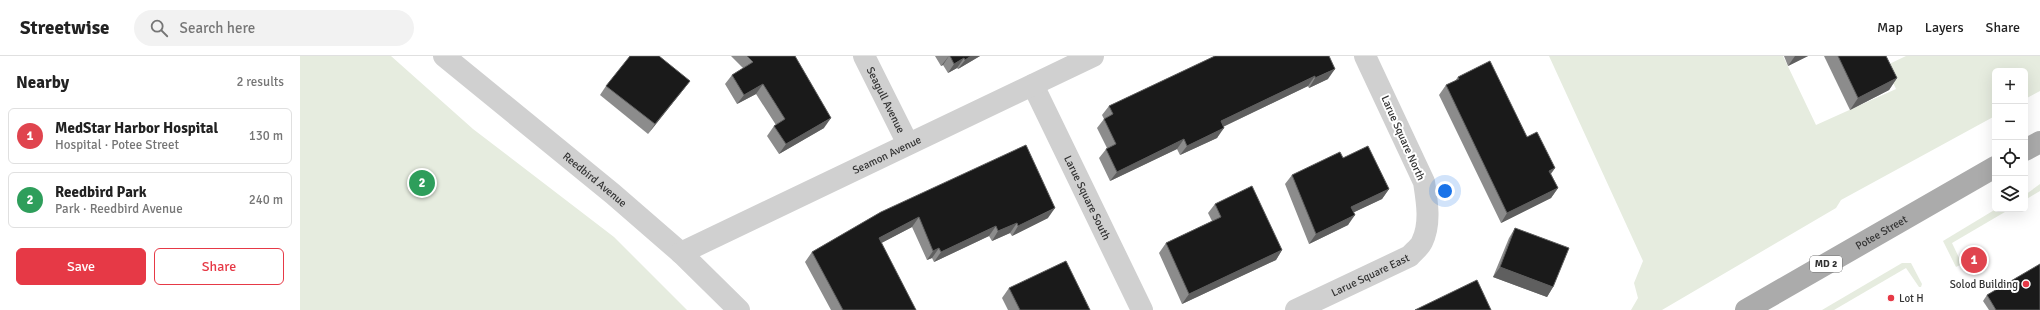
<!DOCTYPE html>
<meta charset="utf-8">
<style>
body{margin:0;font-family:Signika,sans-serif;background:#f2f2f2;color:#222}
.controls{position:absolute;right:12px;top:12px;display:grid;overflow:hidden;border-radius:6px;box-shadow:0 4px 16px #0002}
.controls button{width:36px;height:36px;display:grid;place-items:center;padding:0;border:0;border-bottom:1px solid #e0e0e0;background:#fff;color:#222;font:20px sans-serif}
.you{position:absolute;left:1145px;top:135px;width:14px;height:14px;margin:-10px;border:3px solid #fff;border-radius:50%;background:#1a73e8;box-shadow:0 0 0 6px #1a73e833}
.badge{display:grid;place-items:center;width:26px;height:26px;border-radius:50%;background:#e63946;color:#fff;font-size:13px;font-weight:700}
.pin{position:absolute;translate:-50% -50%;border:2px solid #fff;box-shadow:0 1px 4px #0006}
.list{margin:0;padding:0;list-style:none}
h2{display:flex;justify-content:space-between;align-items:center;height:52px;margin:0;padding:0 16px;font-size:17px}
h2 small{font-size:13px;font-weight:400;color:#767676}
.list li{display:grid;grid-template-columns:26px 1fr auto;gap:12px;align-items:center;box-sizing:border-box;height:56px;margin:0 8px 8px;padding:0 8px;border:1px solid #e0e0e0;border-radius:6px}
.list b{display:block;font-size:15px;white-space:nowrap}
.list p{margin:0;font-size:13px;white-space:nowrap;color:#767676}
.list em{font-size:13px;font-style:normal;color:#767676}
.actions{display:flex;gap:8px;padding:12px 16px}
.actions a{flex:1;padding:9px 0;border:1px solid #e63946;border-radius:6px;text-align:center;font-size:14px;color:#e63946}
.actions .main{background:#e63946;color:#fff}
.icon{flex:none;width:22px;height:22px;fill:none;stroke:currentColor;stroke-width:2;stroke-linecap:round;stroke-linejoin:round}
.map{position:relative;flex:none;width:1740px;height:254px;overflow:hidden}
header{display:flex;align-items:center;gap:24px;box-sizing:border-box;height:56px;padding:0 20px;background:#fff;border-bottom:1px solid #e0e0e0}
header strong{font-size:19px}
nav{display:flex;gap:22px;margin-inline-start:auto;font-size:14px}
.search{width:280px;height:36px;background:#f2f2f2;display:flex;align-items:center;gap:10px;box-sizing:border-box;padding:0 14px;border-radius:22px;color:#767676;font-size:15px}
main{display:flex}
aside{flex:1;background:#fff}
.map>svg:first-child{display:block}
.green{fill:#e6ecdf}
.lines{fill:none;stroke-linecap:round;stroke-linejoin:round}
.minor{stroke:#d0d0d0;stroke-width:22}
.major{stroke:#ababab;stroke-width:22}
.wall{fill:#8c8c8c}
.shaded-wall{fill:#5f5f5f}
.building{fill:#1a1a1a;stroke:#5f5f5f}
.poi-dot{fill:#e63946;stroke:#fff;stroke-width:1.5}
.labels{text-anchor:middle;dominant-baseline:central;stroke-width:4;stroke-linejoin:round;paint-order:stroke}
.shield{fill:#fff;stroke:#707070;stroke-width:1}
.shield-label{font-size:10px;font-weight:bold;fill:#333}
.street-label{font-size:11px;fill:#333;stroke:#fff}
.poi-label{font-size:11px;fill:#333;stroke:#fff;text-anchor:end}
</style>
<header>
<strong>Streetwise</strong>
<div class="search"><svg class="icon" aria-label="search" viewBox="0 0 24 24"><circle cx="10" cy="10" r="6"/><path d="M15 15l6 6"/></svg>Search here</div>
<nav><a>Map</a><a>Layers</a><a>Share</a></nav>
</header>
<main>
<aside>
<h2>Nearby<small>2 results</small></h2>
<ul class="list">
<li><span class="badge" style="background:#e0444e">1</span><div><b>MedStar Harbor Hospital</b><p>Hospital · Potee Street</p></div><em>130 m</em></li>
<li><span class="badge" style="background:#2e9e5b">2</span><div><b>Reedbird Park</b><p>Park · Reedbird Avenue</p></div><em>240 m</em></li>
</ul>
<div class="actions"><a class="main">Save</a><a>Share</a></div>
</aside>
<div class="map">
<svg width="1740" height="254" viewBox="0 0 1740 254">
<rect width="100%" height="100%" fill="#fff"/>
<g class="green">
<polygon points="0,0 91,0 173,73 314,181 387,254 0,254"/>
<polygon points="1249,0 1483,0 1516,69 1596,33 1585,10 1606,0 1740,0 1740,35 1725,43 1725,15 1695,15 1695,60 1541,144 1536,152 1362,254 1331,254 1338,242 1334,227 1343,205"/>
<polygon points="1740,128 1740,135 1725,144 1725,139"/>
<polygon points="1696,153 1710,153 1652,187 1662,208 1656,211 1643,185"/>
<polygon points="1602,207 1611,207 1622,228 1621,231 1619,231 1606,212 1534,254 1522,254"/>
</g>
<g class="lines">
<g class="minor">
<path id="s1" d="M144,0L313,138L381,197L439,254"/>
<path id="s2" d="M564,0L608,88"/>
<path id="s3" d="M733,29L842,254"/>
<path id="s4" d="M381,197L793,0"/>
<path id="s5" d="M996,254L1110,200C1113,196 1120,191 1122,186C1131,168 1127,145 1124,126L1065,0"/>
</g>
<g class="major">
<polyline points="1725,94 1740,86"/>
<path id="s6" d="M1446,254L1695,111"/>
</g>
</g>
<g class="wall">
<polygon points="431,0 495,0 524,72 479,98 467,80 474,70 476,69 456,38 437,48 425,28 432,19 443,12"/>
<polygon points="635,0 680,0 658,13 657,12 648,17 643,9 641,10"/>
<polygon points="915,0 1028,23 1009,32 1008,30 923,71 917,82 880,99 877,93 810,125 799,102 807,92 797,72 804,63 802,59 809,50"/>
<polygon points="1484,0 1508,0 1488,10"/>
<polygon points="1524,0 1586,0 1597,22 1589,34 1550,54"/>
<polygon points="1158,21 1227,81 1255,112 1251,118 1258,132 1251,142 1201,167 1139,39 1146,29 1155,25"/>
<polygon points="390,25 383,34 348,78 300,39 306,30"/>
<polygon points="1043,102 1089,133 1082,143 1054,156 1048,169 1009,188 985,128 992,119"/>
<polygon points="915,148 982,194 976,204 882,248 859,197 866,187 912,165 908,157"/>
<polygon points="581,156 748,162 712,180 710,177 692,185 689,180 634,206 632,202 627,204 612,171 581,187 616,254 531,254 505,206 512,196"/>
<polygon points="1215,172 1253,231 1247,241 1193,221 1209,182"/>
<polygon points="709,232 790,254 708,254 702,242"/>
<polygon points="1687,239 1740,254 1689,254 1683,245"/>
</g>
<g class="shaded-wall">
<polygon points="649,0 643,9 641,10 648,1"/>
<polygon points="671,0 680,0 658,13 665,4"/>
<polygon points="1495,0 1508,0 1488,10"/>
<polygon points="664,2 657,12 648,17 654,8"/>
<polygon points="1035,13 1028,23 1009,32 1015,22"/>
<polygon points="1015,20 1008,30 914,75 921,65"/>
<polygon points="1597,22 1589,34 1550,54 1558,42"/>
<polygon points="390,25 383,34 348,78 355,68"/>
<polygon points="463,28 456,38 437,48 444,39"/>
<polygon points="531,62 524,72 479,98 486,88"/>
<polygon points="924,72 917,82 880,99 887,90"/>
<polygon points="884,83 877,93 810,125 817,116"/>
<polygon points="1255,112 1248,121 1249,115"/>
<polygon points="1258,132 1251,142 1201,167 1207,157"/>
<polygon points="1089,133 1082,143 1044,161 1051,151"/>
<polygon points="755,152 748,162 712,180 718,170"/>
<polygon points="1055,159 1048,169 1009,188 1016,178"/>
<polygon points="619,161 612,171 572,192 579,182"/>
<polygon points="717,167 710,177 692,185 698,175"/>
<polygon points="696,170 689,180 634,206 641,196"/>
<polygon points="639,192 632,202 627,204 633,195"/>
<polygon points="982,194 976,204 882,248 889,238"/>
<polygon points="1200,211 1253,231 1247,241 1193,221"/>
</g>
<g class="building">
<polygon points="330,0 359,0 390,25 355,68 306,30"/>
<polygon points="447,0 495,0 531,62 486,88 474,70 485,63 463,28 444,39 432,19 453,6"/>
<polygon points="650,0 671,0 665,4 664,2 654,8"/>
<polygon points="915,0 1029,0 1035,13 1015,22 1015,20 921,65 924,72 887,90 884,83 817,116 806,93 816,88 804,63 813,58 809,50"/>
<polygon points="1538,0 1586,0 1597,22 1558,42"/>
<polygon points="1190,5 1227,81 1237,76 1255,112 1249,115 1258,132 1207,157 1146,29 1159,23 1158,21"/>
<polygon points="726,89 755,152 718,170 717,167 698,175 696,170 641,196 639,192 633,195 619,161 579,182 616,254 543,254 512,196 581,156"/>
<polygon points="1068,90 1089,133 1051,151 1055,159 1016,178 992,119 1040,96 1043,102"/>
<polygon points="952,130 982,194 889,238 866,187 921,161 915,148"/>
<polygon points="1215,172 1269,192 1253,231 1200,211"/>
<polygon points="766,205 790,254 720,254 709,232"/>
<polygon points="1740,208 1740,254 1696,254 1687,239"/>
<polygon points="1177,224 1191,254 1115,254"/>
</g>
<g class="poi-dot">
<circle cx="1726" cy="228" r="4"/>
<circle cx="1591" cy="242" r="4"/>
</g>
<g class="labels">
<rect class="shield" x="1510" y="200" width="32" height="16" rx="3"/>
<g class="shield-label">
<text x="1526" y="208">MD 2</text>
</g>
<g class="street-label">
<text stroke="none"><textPath href="#s2" startOffset="49">Seagull Avenue</textPath></text>
<text transform="translate(1103 82) rotate(66)">Larue Square North</text>
<text stroke="none"><textPath href="#s4" startOffset="228">Seamon Avenue</textPath></text>
<text stroke="none"><textPath href="#s1" startOffset="195">Reedbird Avenue</textPath></text>
<text stroke="none"><textPath href="#s3" startOffset="125">Larue Square South</textPath></text>
<text stroke="none"><textPath href="#s6" startOffset="156">Potee Street</textPath></text>
<text stroke="none"><textPath href="#s5" startOffset="82">Larue Square East</textPath></text>
</g>
<g class="poi-label">
<text x="1718" y="228">Solod Building</text>
<text x="1599" y="242" text-anchor="start">Lot H</text>
</g>
</g>
</svg>
<div class="controls">
<button>+</button>
<button>−</button>
<button><svg class="icon" aria-label="locate" viewBox="0 0 24 24"><circle cx="12" cy="12" r="6"/><path d="M12 2v4M12 18v4M2 12h4M18 12h4"/></svg></button>
<button><svg class="icon" aria-label="layers" viewBox="0 0 24 24"><path d="M12 4l9 5-9 5-9-5zM3 14l9 5 9-5"/></svg></button>
</div>
<div class="you"></div>
<div class="pin badge" style="left:1674px;top:204px;background:#e0444e">1</div>
<div class="pin badge" style="left:122px;top:127px;background:#2e9e5b">2</div>
</div>
</main>
